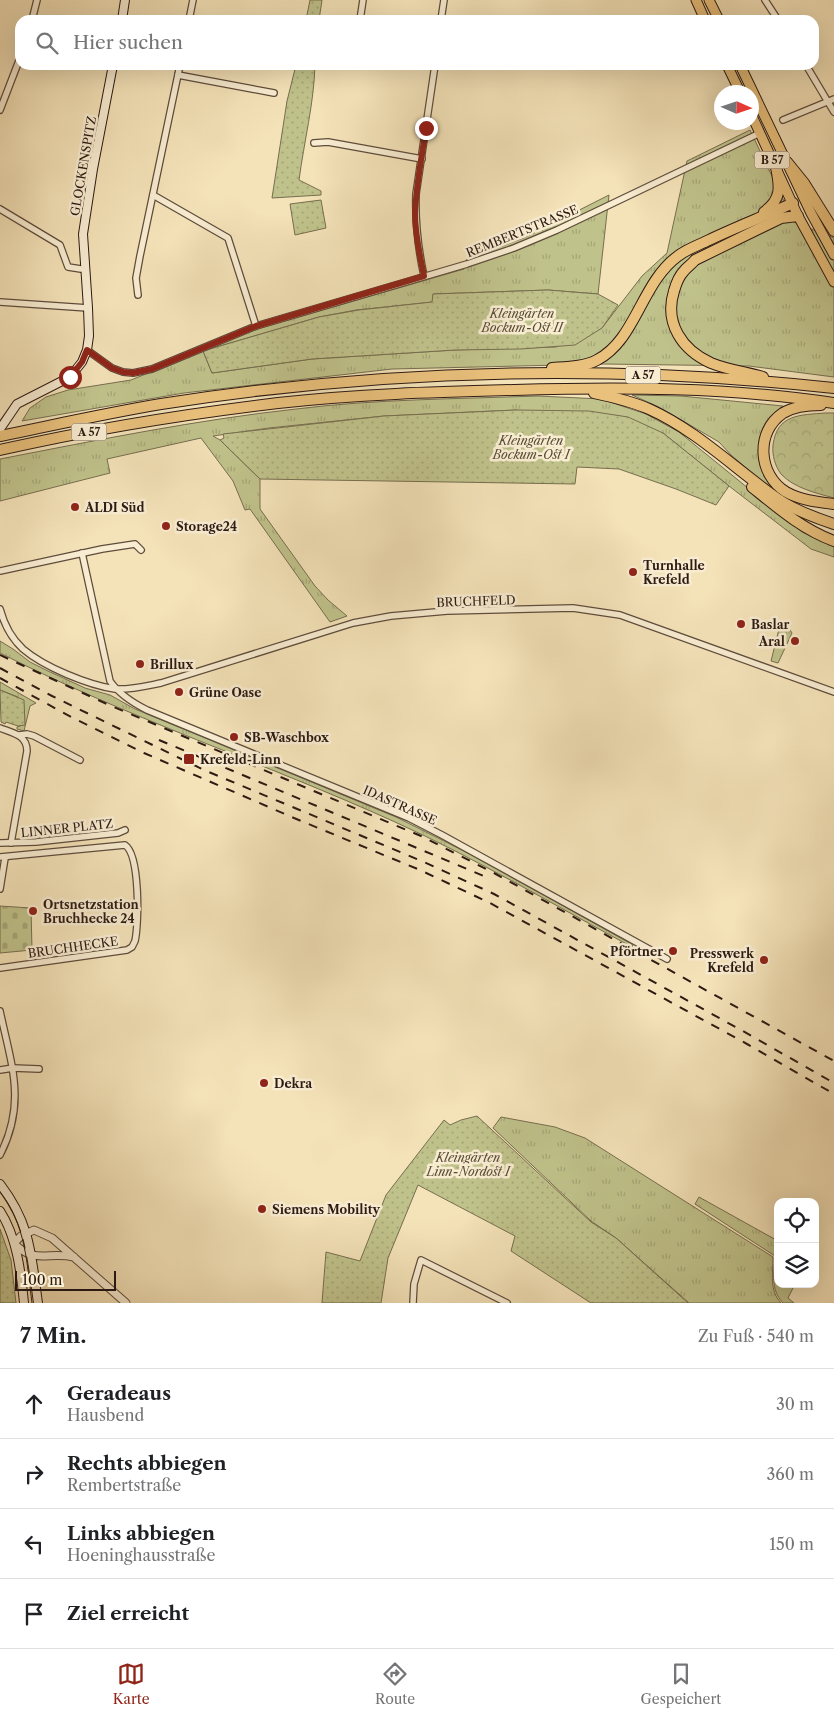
<!DOCTYPE html>
<html lang="de">
<meta charset="utf-8">
<style>
body{margin:0;font-family:"Libre Caslon Text",serif;background:#f2f2f2;color:#202124}
.controls{position:absolute;right:15px;bottom:15px;display:grid;overflow:hidden;border-radius:10px;box-shadow:0 5px 20px #0002}
.controls button{width:45px;height:45px;display:grid;place-items:center;padding:0;border:0;border-bottom:1px solid #e0e0e0;background:#fff;color:#202124;font:25px sans-serif}
.compass{position:absolute;left:714px;top:85px;width:45px;height:45px;border-radius:50%;background:#fff;box-shadow:0 5px 20px #0002;rotate:93deg}
.scale{position:absolute;left:15px;bottom:12px;width:101px;box-sizing:border-box;padding-left:5px;border:2px solid #2c1a13;border-top:0;font-size:14px;line-height:18px;white-space:nowrap;color:#2c1a13;-webkit-text-stroke:4px #f8ecd1;paint-order:stroke}
.stop{position:absolute;width:15px;height:15px;margin:-11px;border:4px solid #8f2418;border-radius:50%;background:#fff}
.stop.end{background:#8f2418;border-color:#fff;box-shadow:0 1px 5px #0008}
.list{margin:0;padding:0;list-style:none}
h2{display:flex;justify-content:space-between;align-items:center;height:65px;margin:0;padding:0 20px;font-size:21px}
h2 small{font-size:16px;font-weight:400;color:#757577}
.list li{display:grid;grid-template-columns:32px 1fr auto;gap:15px;align-items:center;box-sizing:border-box;height:70px;padding:0 20px;border-top:1px solid #e0e0e0}
.list b{display:block;font-size:19px;white-space:nowrap}
.list p{margin:0;font-size:16px;white-space:nowrap;color:#757577}
.list em{font-size:16px;font-style:normal;color:#757577}
.icon{flex:none;width:28px;height:28px;fill:none;stroke:currentColor;stroke-width:2;stroke-linecap:round;stroke-linejoin:round}
.map{position:relative;flex:none;width:834px;height:1303px;overflow:hidden}
.search{position:absolute;background:#fff;box-shadow:0 5px 20px #0002;left:15px;right:15px;top:15px;height:55px;display:flex;align-items:center;gap:12px;box-sizing:border-box;padding:0 18px;border-radius:15px;color:#757577;font-size:19px}
.sheet{height:345px;background:#fff}
nav{display:flex;justify-content:space-around;align-items:center;box-sizing:border-box;height:70px;border-top:1px solid #e0e0e0;background:#fff;font-size:14px;color:#757577}
nav a{display:grid;justify-items:center;gap:2px}
nav .on{color:#8f2418}
.map>svg:first-child{display:block}
.grass{fill:url(#grass-tufts);stroke:#766e4f}
.forest{fill:url(#forest-crowns);stroke:#766e4f}
.cemetery{fill:url(#cemetery-stones);stroke:#766e4f}
.park{fill:url(#park-dots);stroke:#766e4f}
.lines{fill:none;stroke-linecap:round;stroke-linejoin:round}
.minor-casing{stroke:#5e4c3c;stroke-width:8}
.tertiary-casing{stroke:#5e4c3c;stroke-width:9}
.secondary-casing{stroke:#2c1a13;stroke-width:10}
.primary-casing{stroke:#2c1a13;stroke-width:11}
.motorway-casing{stroke:#2c1a13;stroke-width:12}
.minor{stroke:#f8ecd1;stroke-width:5.5}
.tertiary{stroke:#f8ecd1;stroke-width:7}
.secondary{stroke:#f8ecd1;stroke-width:8}
.primary{stroke:#eac17c;stroke-width:9}
.motorway{stroke:#eac17c;stroke-width:10}
.tram{stroke:#2c1a13;stroke-width:1}
.rail{stroke:#2c1a13;stroke-width:2;stroke-dasharray:9 9;stroke-linecap:butt}
.route{stroke:#8f2418;stroke-width:6}
.poi-dot{fill:#8f2418;stroke:#f8ecd1;stroke-width:2}
.labels{text-anchor:middle;dominant-baseline:central;stroke-width:5;stroke-linejoin:round;paint-order:stroke}
.shield{fill:#f8ecd1;stroke:#69594c;stroke-width:1}
.shield-label{font-size:11px;font-weight:bold;fill:#2c1a13}
.street-label{font-size:12px;fill:#2c1a13;stroke:#f8ecd1}
.park-label{font-size:12px;font-style:italic;fill:#584c37;stroke:#f8ecd1}
.poi-label{font-size:12px;font-weight:bold;fill:#2c1a13;stroke:#f8ecd1;text-anchor:start}
</style>
<div class="map">
<svg width="834" height="1303" viewBox="0 0 834 1303">
<defs>
<pattern id="grass-tufts" width="24" height="20" patternUnits="userSpaceOnUse" patternTransform="scale(1.25)"><rect width="24" height="20" fill="#c0c28b"/><path d="M3 7l-1-3M5 7V3M7 7l1-3M15 17l-1-3M17 17v-4M19 17l1-3" fill="none" stroke="#a5a677"/></pattern>
<pattern id="forest-crowns" width="20" height="18" patternUnits="userSpaceOnUse" patternTransform="scale(1.25)"><rect width="20" height="18" fill="#c0c28b"/><path d="M2 6a3 3 0 1 1 6 0M12 15a3 3 0 1 1 6 0" fill="none" stroke="#a5a677"/></pattern>
<pattern id="cemetery-stones" width="16" height="16" patternUnits="userSpaceOnUse" patternTransform="scale(1.25)"><rect width="16" height="16" fill="#c0c28b"/><path d="M2 7V4a2 2 0 0 1 4 0v3zM10 15v-3a2 2 0 0 1 4 0v3z" fill="#a5a677"/></pattern>
<pattern id="park-dots" width="8" height="8" patternUnits="userSpaceOnUse" patternTransform="scale(1.25)"><rect width="8" height="8" fill="#c0c28b"/><path d="M2 2h.1M6 6h.1" fill="none" stroke="#a5a677" stroke-width="1.8" stroke-linecap="round"/></pattern>
</defs>
<rect width="100%" height="100%" fill="#f4e2b8"/>
<filter id="stains"><feTurbulence type="fractalNoise" baseFrequency=".004" numOctaves="4"/><feColorMatrix values="0 0 0 0 .2 0 0 0 0 .09 0 0 0 0 .02 0 0 0 .5 -.17"/></filter>
<radialGradient id="worn" r=".72"><stop offset=".6" stop-color="#630" stop-opacity="0"/><stop offset="1" stop-color="#630" stop-opacity=".3"/></radialGradient>
<g class="grass">
<polygon points="750,130 794,222 834,238 834,377 749,366 604,364 392,369 184,393 22,421 30,408 46,397 68,390 131,380 254,330 464,269 466,260 526,237 609,195 598,294 548,290 433,294 433,302 356,310 319,317 203,351 212,373 312,359 455,350 556,347 602,328 642,276 667,253 687,161"/>
<path d="M632,395L681,396L783,406C778,410 772,414 768,419C753,439 756,472 775,488L771,489L731,455L719,442L659,407Z"/>
<path d="M538,396L601,399L646,414L679,432L802,532L834,547V557L811,549L729,486L663,433L516,410L384,416L269,428L213,436L220,440L260,479V509L315,586L328,600L347,616L330,622L250,509L245,510L233,481L201,438L107,459L110,473L0,501V459C98,440 196,420 296,409C376,399 458,399 538,396Z"/>
<polygon points="783,626 789,628 792,633 778,663 771,661 779,629"/>
<path d="M0,641L13,649L30,662L48,671L85,688L110,695L135,709L396,817L476,857L633,945L632,947C554,905 477,859 395,822C265,763 128,718 0,653Z"/>
<polygon points="0,682 36,703 30,706 24,731 17,729 17,727 25,724 18,697 0,690"/>
<path d="M501,1117L555,1127L585,1138L773,1257C773,1274 769,1290 781,1303H689L616,1238L591,1221L493,1128Z"/>
<path d="M699,1197L778,1241V1284H795L788,1298L794,1303H783C770,1289 774,1273 775,1256L695,1204Z"/>
</g>
<path class="forest" d="M826,413H834V498C816,493 794,488 781,474C775,466 772,455 773,445C777,414 800,415 826,413Z"/>
<polygon class="cemetery" points="0,906 31,908 32,950 0,953"/>
<g class="park">
<polygon points="310,0 322,0 319,20 306,20"/>
<path d="M296,65H315C314,103 304,142 299,180L321,191V195L272,198L287,101Z"/>
<polygon points="321,200 326,228 295,235 290,204"/>
<polygon points="548,290 598,294 618,305 602,328 575,345 521,349 455,350 312,359 212,373 203,351 319,317 359,310 432,302 433,294"/>
<polygon points="516,410 589,411 628,417 663,433 729,486 716,505 676,489 619,469 577,467 575,484 260,479 220,440 224,438 223,434 384,416"/>
<polygon points="0,690 24,700 25,725 18,726 6,722 5,724 1,722"/>
<polygon points="477,1116 591,1222 616,1238 688,1303 591,1303 511,1251 515,1236 418,1185 388,1258 381,1303 322,1303 326,1252 360,1261 386,1195 444,1120 450,1125 461,1120"/>
<polygon points="0,1229 11,1260 16,1303 0,1303"/>
</g>
<g class="lines">
<g class="minor-casing">
<g id="minor">
<polyline points="765,0 778,20"/>
<polyline points="32,20 37,0"/>
<polyline points="189,20 193,0"/>
<polyline points="360,20 363,0"/>
<polyline points="441,20 444,0"/>
<polyline points="806,65 834,112"/>
<polyline points="178,75 274,93"/>
<polyline points="0,110 20,58"/>
<polyline points="783,120 834,99"/>
<polyline points="314,143 328,142 422,159"/>
<polyline points="153,195 228,238 256,326"/>
<polyline points="0,209 60,245 68,267 81,269"/>
<path d="M424,276C418,248 415,223 416,194L435,65"/>
<polyline points="138,295 136,278 140,256 180,65"/>
<polyline points="0,302 88,308"/>
<polyline points="87,350 112,368 123,372 133,373 152,369 256,326 467,264 514,248 557,230 760,133"/>
<path d="M82,553L110,681C119,694 133,703 147,710L409,818L442,835L667,959"/>
<polyline points="0,571 102,549 135,544 141,550"/>
<path d="M0,609C4,624 12,639 23,649C44,667 88,685 115,689C130,690 146,686 161,683L353,623L391,616L447,611L573,608L620,615L834,692"/>
<path d="M0,728C13,733 27,735 27,751L11,843"/>
<polyline points="19,735 27,734 34,736 80,760"/>
<polyline points="0,843 36,842 118,833 125,830"/>
<path d="M0,857L125,845C140,855 139,923 135,941L132,947L127,950L0,968"/>
<polyline points="0,889 5,858"/>
<path d="M0,1011C11,1064 27,1102 0,1155"/>
<polyline points="0,1070 13,1068 39,1069"/>
<polyline points="413,1303 414,1284 421,1260 507,1303"/>
</g>
</g>
<g class="tertiary-casing">
<path id="tertiary" d="M74,1257C48,1251 34,1265 14,1243L21,1236L34,1230L52,1238L126,1303"/>
</g>
<g class="secondary-casing">
<g id="secondary">
<polyline points="122,20 125,0"/>
<polyline points="0,429 17,404 70,377 82,362 87,350 89,336 88,308 83,234 93,169 113,65"/>
<path d="M0,1184C31,1225 31,1254 38,1303"/>
<path d="M0,1211C17,1237 21,1273 24,1303"/>
</g>
</g>
<g class="primary-casing">
<g id="primary">
<polyline points="696,0 705,20"/>
<polyline points="709,0 719,20"/>
<polyline points="727,65 740,92"/>
<polyline points="740,65 811,213 834,255"/>
<polyline points="752,116 798,216 834,282"/>
</g>
</g>
<g class="motorway-casing">
<g id="motorway">
<polyline points="787,162 804,183 834,231"/>
<path d="M764,212C782,199 780,187 776,167"/>
<path d="M552,368C566,367 584,367 597,360C636,340 641,283 678,256C687,249 699,245 709,240C736,227 765,216 793,203"/>
<path d="M763,377C746,372 728,370 711,363C682,350 664,323 674,291C676,284 679,276 684,271C687,267 692,264 695,260L781,218L798,216"/>
<path d="M594,393C613,397 631,401 649,409C698,431 737,471 781,501C797,511 816,518 834,524"/>
<path d="M821,405C809,405 793,407 783,413C755,432 758,475 786,492C800,500 818,502 834,504"/>
<path d="M0,436C54,425 107,413 161,404C383,369 611,364 834,388"/>
<path d="M0,450C92,429 185,414 278,403C357,394 436,392 514,390C621,387 728,387 834,403"/>
<path d="M752,487C778,508 802,529 834,541"/>
</g>
</g>
<use href="#minor" class="minor"/>
<use href="#tertiary" class="tertiary"/>
<use href="#secondary" class="secondary"/>
<use href="#primary" class="primary"/>
<use href="#motorway" class="motorway"/>
<path class="tram" d="M0,1192C26,1224 27,1265 32,1303"/>
<g class="rail">
<polyline points="0,655 109,705 421,836 494,873 834,1061"/>
<polyline points="0,668 52,696 204,770 424,862 494,894 741,1030 834,1083"/>
<polyline points="0,678 71,717 144,753 294,818 420,870 490,903 747,1044 834,1094"/>
<polyline points="159,740 491,879"/>
</g>
</g>
<g class="lines">
<path class="route" d="M70,377L82,362L87,350L112,368L123,372L133,373L152,369L256,326L424,276C420,256 415,235 415,214C416,185 422,156 426,128"/>
</g>
<g class="poi-dot">
<circle cx="75" cy="507" r="5"/>
<circle cx="166" cy="526" r="5"/>
<circle cx="633" cy="572" r="5"/>
<circle cx="741" cy="624" r="5"/>
<circle cx="795" cy="641" r="5"/>
<circle cx="140" cy="664" r="5"/>
<circle cx="179" cy="692" r="5"/>
<circle cx="234" cy="737" r="5"/>
<rect x="183" y="753" width="12" height="12" rx="2.5"/>
<circle cx="33" cy="911" r="5"/>
<circle cx="673" cy="951" r="5"/>
<circle cx="764" cy="960" r="5"/>
<circle cx="264" cy="1083" r="5"/>
<circle cx="262" cy="1209" r="5"/>
</g>
<g class="labels">
<g class="shield">
<rect x="754.5" y="151.5" width="35" height="17" rx="4"/>
<rect x="625.5" y="366.5" width="35" height="17" rx="4"/>
<rect x="71.5" y="423.5" width="35" height="17" rx="4"/>
</g>
<g class="shield-label">
<text x="772" y="160">B 57</text>
<text x="643" y="375">A 57</text>
<text x="89" y="432">A 57</text>
</g>
<g class="street-label">
<text transform="translate(83 166) rotate(-80)">GLOCKENSPITZ</text>
<text transform="translate(522 231) rotate(-22)">REMBERTSTRASSE</text>
<text transform="translate(476 601) rotate(-2)">BRUCHFELD</text>
<text transform="translate(400 805) rotate(24)">IDASTRASSE</text>
<text transform="translate(67 828) rotate(-6)">LINNER PLATZ</text>
<text transform="translate(73 947) rotate(-8)">BRUCHHECKE</text>
</g>
<g class="park-label">
<text x="522" y="313">Kleingärten<tspan x="522" dy="14">Bockum-Ost II</tspan></text>
<text x="531" y="440">Kleingärten<tspan x="531" dy="14">Bockum-Ost I</tspan></text>
<text x="468" y="1157">Kleingärten<tspan x="468" dy="14">Linn-Nordost I</tspan></text>
</g>
<g class="poi-label">
<text x="85" y="507">ALDI Süd</text>
<text x="176" y="526">Storage24</text>
<text x="643" y="565">Turnhalle<tspan x="643" dy="14">Krefeld</tspan></text>
<text x="751" y="624">Baslar</text>
<text x="785" y="641" text-anchor="end">Aral</text>
<text x="150" y="664">Brillux</text>
<text x="189" y="692">Grüne Oase</text>
<text x="244" y="737">SB-Waschbox</text>
<text x="200" y="759">Krefeld-Linn</text>
<text x="43" y="904">Ortsnetzstation<tspan x="43" dy="14">Bruchhecke 24</tspan></text>
<text x="663" y="951" text-anchor="end">Pförtner</text>
<text x="754" y="953" text-anchor="end">Presswerk<tspan x="754" dy="14">Krefeld</tspan></text>
<text x="274" y="1083">Dekra</text>
<text x="272" y="1209">Siemens Mobility</text>
</g>
</g>
<rect width="100%" height="100%" filter="url(#stains)"/>
<rect width="100%" height="100%" fill="url(#worn)"/>
</svg>
<div class="controls">
<button><svg class="icon" aria-label="locate" viewBox="0 0 24 24"><circle cx="12" cy="12" r="6"/><path d="M12 2v4M12 18v4M2 12h4M18 12h4"/></svg></button>
<button><svg class="icon" aria-label="layers" viewBox="0 0 24 24"><path d="M12 4l9 5-9 5-9-5zM3 14l9 5 9-5"/></svg></button>
</div>
<svg class="compass" viewBox="-18 -18 36 36"><path d="M0-13l5 13h-10z" fill="#e53935"/><path d="M0 13l5-13h-10z" fill="#757577"/></svg>
<div class="scale">100 m</div>
<div class="stop" style="left:70px;top:377px"></div>
<div class="stop end" style="left:426px;top:128px"></div>
<div class="search"><svg class="icon" aria-label="search" viewBox="0 0 24 24"><circle cx="10" cy="10" r="6"/><path d="M15 15l6 6"/></svg>Hier suchen</div>
</div>
<section class="sheet">
<h2>7 Min.<small>Zu Fuß · 540 m</small></h2>
<ul class="list">
<li><svg class="icon" aria-label="ahead" viewBox="0 0 24 24"><path d="M12 20V5M6 11l6-6 6 6"/></svg><div><b>Geradeaus</b><p>Hausbend</p></div><em>30 m</em></li>
<li><svg class="icon" aria-label="right" viewBox="0 0 24 24"><path d="M7 20v-9h11M14 6l5 5-5 5"/></svg><div><b>Rechts abbiegen</b><p>Rembertstraße</p></div><em>360 m</em></li>
<li><svg class="icon" aria-label="left" viewBox="0 0 24 24"><path d="M17 20v-9H6M10 6l-5 5 5 5"/></svg><div><b>Links abbiegen</b><p>Hoeninghausstraße</p></div><em>150 m</em></li>
<li><svg class="icon" aria-label="arrive" viewBox="0 0 24 24"><path d="M6 21V4h12l-3 4 3 4H6"/></svg><div><b>Ziel erreicht</b></div></li>
</ul>
</section>
<nav>
<a class="on"><svg class="icon" aria-label="map" viewBox="0 0 24 24"><path d="M3 6l6-2 6 2 6-2v14l-6 2-6-2-6 2zM9 4v14M15 6v14"/></svg>Karte</a>
<a><svg class="icon" aria-label="directions" viewBox="0 0 24 24"><path d="M12 3l9 9-9 9-9-9zM9 14v-3h6M13 9l2 2-2 2"/></svg>Route</a>
<a><svg class="icon" aria-label="saved" viewBox="0 0 24 24"><path d="M7 4h10v16l-5-4-5 4z"/></svg>Gespeichert</a>
</nav>
